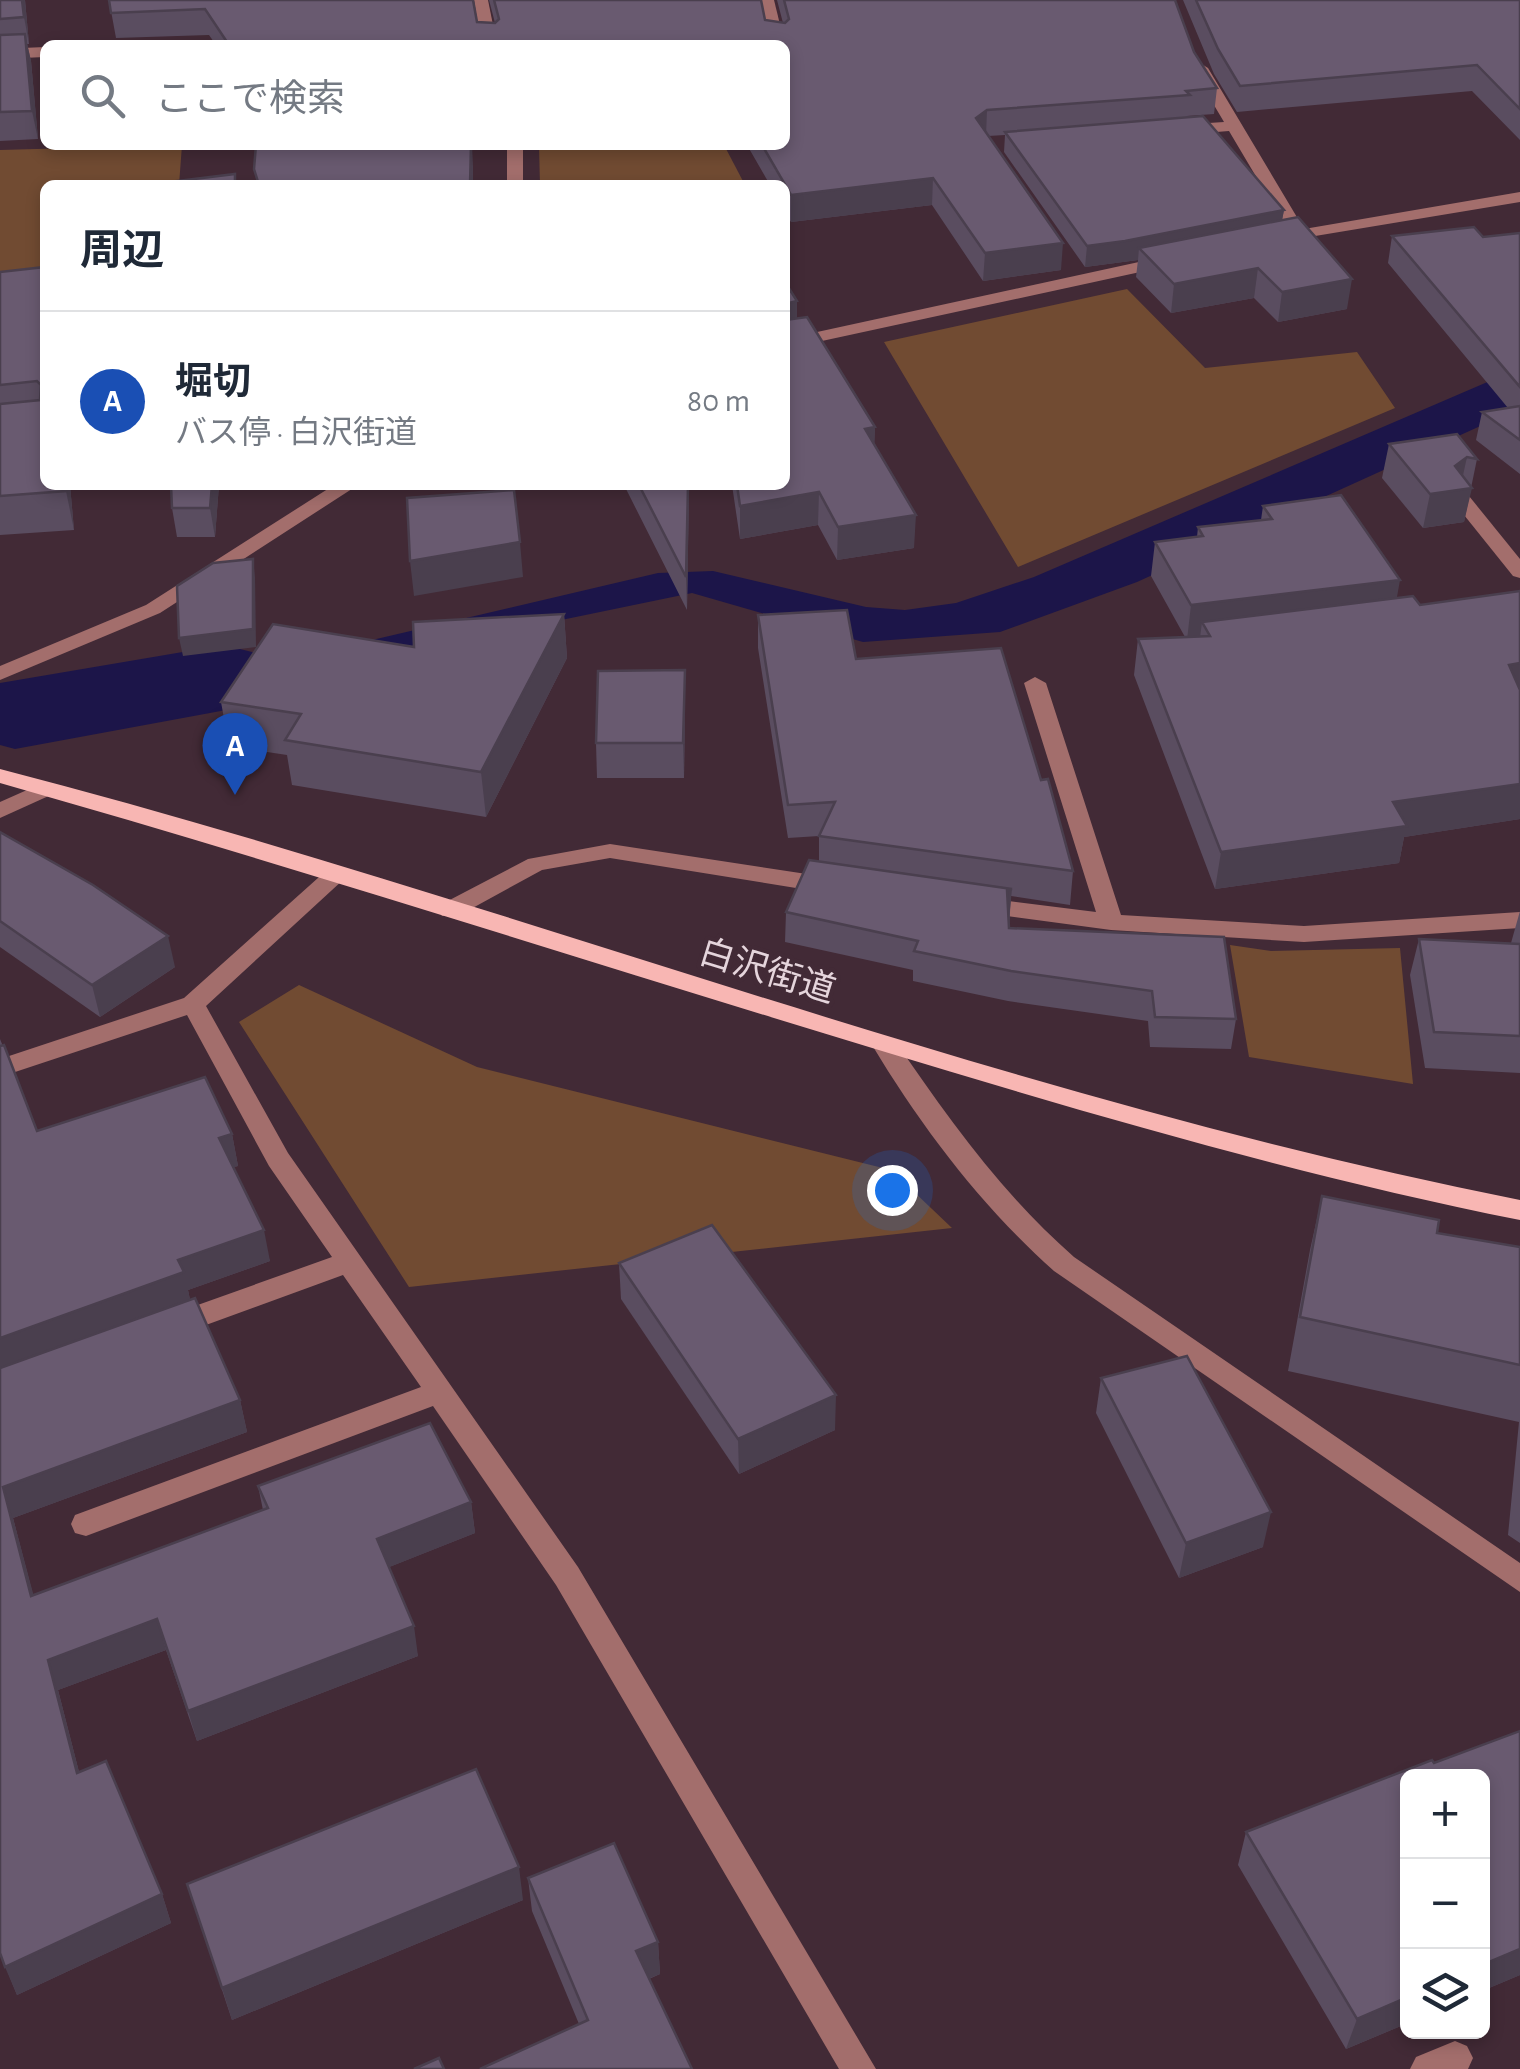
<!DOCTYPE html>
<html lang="ja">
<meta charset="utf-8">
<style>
body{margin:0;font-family:"Alegreya Sans","Noto Sans JP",sans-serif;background:#f2f2f3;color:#1f2937}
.controls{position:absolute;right:30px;bottom:30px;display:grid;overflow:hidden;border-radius:15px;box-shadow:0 5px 15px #0003}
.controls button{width:90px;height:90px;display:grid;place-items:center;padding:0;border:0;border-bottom:2px solid #e0e1e3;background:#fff;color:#1f2937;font:50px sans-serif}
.you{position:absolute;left:892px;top:1190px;width:35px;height:35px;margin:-25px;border:8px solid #fff;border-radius:50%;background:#1a73e8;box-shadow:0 0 0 15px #1a73e833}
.badge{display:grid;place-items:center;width:65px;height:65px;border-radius:50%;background:#2563eb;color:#fff;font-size:32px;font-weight:700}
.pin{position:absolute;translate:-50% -82px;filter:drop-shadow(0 2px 5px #0008)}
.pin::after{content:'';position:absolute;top:52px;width:35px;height:30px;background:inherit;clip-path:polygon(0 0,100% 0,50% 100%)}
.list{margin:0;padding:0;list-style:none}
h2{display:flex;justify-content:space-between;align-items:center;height:130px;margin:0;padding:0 40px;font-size:42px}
h2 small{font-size:32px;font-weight:400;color:#747a83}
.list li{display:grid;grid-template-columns:65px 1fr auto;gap:30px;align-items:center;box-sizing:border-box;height:180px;padding:0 40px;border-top:2px solid #e0e1e3}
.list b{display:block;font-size:38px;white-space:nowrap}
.list p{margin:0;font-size:32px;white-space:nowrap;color:#747a83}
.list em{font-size:32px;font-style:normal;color:#747a83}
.icon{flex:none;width:55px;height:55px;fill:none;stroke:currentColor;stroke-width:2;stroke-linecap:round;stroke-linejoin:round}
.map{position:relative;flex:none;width:1520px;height:2069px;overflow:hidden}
.search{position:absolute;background:#fff;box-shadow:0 5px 15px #0003;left:40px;top:40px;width:750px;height:110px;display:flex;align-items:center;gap:25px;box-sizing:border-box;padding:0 35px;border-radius:15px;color:#747a83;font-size:38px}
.panel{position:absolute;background:#fff;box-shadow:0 5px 15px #0003;left:40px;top:180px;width:750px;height:310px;border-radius:15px}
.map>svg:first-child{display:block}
.green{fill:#714b32}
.water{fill:#1c1549}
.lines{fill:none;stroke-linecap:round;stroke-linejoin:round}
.river{fill:#1c1549;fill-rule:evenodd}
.minor{fill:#a36e6c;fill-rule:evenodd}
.major{fill:#f8b6b3;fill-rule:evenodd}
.wall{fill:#5a4d60}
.shaded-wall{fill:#4a3f4e}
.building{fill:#695a70;stroke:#4a3f4e;stroke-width:2.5}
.labels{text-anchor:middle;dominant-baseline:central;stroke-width:9;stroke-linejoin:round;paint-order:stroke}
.street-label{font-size:35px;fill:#e5d5dc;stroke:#422a36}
</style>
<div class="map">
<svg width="1520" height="2069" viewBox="0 0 1520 2069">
<rect width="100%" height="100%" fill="#422a36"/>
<g class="green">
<polygon points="182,145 179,185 45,185 45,297 0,301 0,150"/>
<polygon points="539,145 724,145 745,185 540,185"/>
<polygon points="1127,289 1205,368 1357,352 1395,408 1018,567 884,342"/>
<polygon points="1230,945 1271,951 1400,948 1413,1084 1249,1057"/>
<polygon points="299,985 477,1067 891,1170 952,1228 409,1287 239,1022"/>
</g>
<polygon class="water" points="1520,368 1520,408 1137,582 1000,632 863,642 692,593 69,722 18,692 355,644 658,573 713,571 866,607 905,610 956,603 1034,577"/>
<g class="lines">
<polygon class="river" points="224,645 264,655 280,679 264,703 15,749 0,745 0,683"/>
<g class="minor">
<polygon points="474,0 488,0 497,45 481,45"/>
<polygon points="760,0 774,0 785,45 769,45"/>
<polygon points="45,47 45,57 0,59 0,49"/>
<polygon points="1200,63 1208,68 1304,229 1520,192 1520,202 1273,243 1273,235 1289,232 1229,131 1178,135 1170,130 1178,125 1224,122 1192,68"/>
<rect x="507" y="145" width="16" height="40"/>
<polygon points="1171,255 1180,260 1177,264 785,349 785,339"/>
<polygon points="334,485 358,485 160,613 0,680 0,666 146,605"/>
<polygon points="1462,494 1469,496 1520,559 1520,578 1513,576 1452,500"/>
<polygon points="1035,677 1046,683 1121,915 1304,926 1520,912 1520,928 1304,942 1111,930 969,911 965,905 977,897 1096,912 1024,683"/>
<polygon points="45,782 53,784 56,789 53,794 0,818 0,802"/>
<polygon points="610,844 833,878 845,886 833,894 610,858 542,870 458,916 442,916 438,910 442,904 528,859"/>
<polygon points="336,866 344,869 348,874 344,879 206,1006 288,1153 578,1567 876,2069 839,2069 556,1585 433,1406 86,1536 75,1533 71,1524 75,1515 421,1387 343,1275 184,1333 174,1336 164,1333 160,1325 164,1317 332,1257 269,1166 187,1015 0,1077 0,1059 184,998 328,869"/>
<path d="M885,1036L894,1039C948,1118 1001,1193 1074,1257L1520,1563V1592L1054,1271C982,1207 922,1128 872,1045Z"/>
<polygon points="1455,2041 1467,2046 1473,2058 1468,2069 1410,2069 1416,2057"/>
</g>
<path class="major" d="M0,769C510,901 1002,1098 1520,1200V1220C1304,1177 1093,1115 882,1051C588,962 296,867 0,783Z"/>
</g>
<g class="wall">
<polygon points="0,0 25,0 29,44 27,44 31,61 38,139 0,141"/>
<polygon points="109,0 495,23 489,0 761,0 765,20 783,23 777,0 1175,0 1194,52 1217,88 1214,114 1187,116 1187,118 1284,210 1282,220 1347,309 1278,322 1254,298 1171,313 1136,277 1138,260 1085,267 1004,152 1005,135 988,136 1061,270 983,281 932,205 791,222 785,212 785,185 770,185 747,145 785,145 785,45 216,45 209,35 116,38"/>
<polygon points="1183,0 1520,0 1520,140 1472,91 1237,112 1214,74"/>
<polygon points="1520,233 1520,474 1476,440 1482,412 1508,408 1388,263 1392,236 1483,237"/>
<polygon points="45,267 45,485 70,485 74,530 0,535 0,272"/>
<polygon points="797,301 797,318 875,427 874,444 914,548 837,560 818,525 740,539 732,485 785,485"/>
<polygon points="1389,444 1477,459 1464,522 1423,528 1382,478"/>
<polygon points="219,485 215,537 177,537 172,508"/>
<polygon points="624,485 724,485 689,488 687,610"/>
<polygon points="1263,506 1397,598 1420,605 1520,591 1520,819 1404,837 1399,863 1215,889 1134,675 1138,639 1185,637 1151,576 1155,542 1197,537 1198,527 1261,520"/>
<polygon points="564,614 567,658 486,817 292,785 287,755 229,746 221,702"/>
<polygon points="758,615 856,659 1041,780 1073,871 1070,905 1011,896 1009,928 1236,1019 1231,1049 1150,1047 1148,1021 1008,1001 913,981 913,970 785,942 786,912 819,862 819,836 788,838 758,648"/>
<polygon points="685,705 684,778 597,778 596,743"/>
<polygon points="0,832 175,967 100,1017 0,947"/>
<polygon points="1520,911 1520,1073 1425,1068 1410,975 1419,939 1511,943"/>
<polygon points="0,1039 37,1131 232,1134 238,1166 233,1167 270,1261 188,1290 190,1300 240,1400 247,1432 13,1518 33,1595 263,1510 258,1486 471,1502 475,1533 389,1567 418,1656 197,1741 166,1650 58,1690 79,1772 162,1894 171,1923 17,1995 0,1953"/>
<polygon points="1322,1196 1437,1233 1520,1247 1520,1543 1508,1535 1519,1422 1288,1371 1310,1250"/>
<polygon points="619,1263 835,1430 739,1474 621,1299"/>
<polygon points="1101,1378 1263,1547 1179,1578 1096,1413"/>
<polygon points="1520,1731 1520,1975 1482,1991 1482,1776 1408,1776 1408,2023 1346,2049 1238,1865 1246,1832 1432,1760 1434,1763"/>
<polygon points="528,1878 658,1942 660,1974 649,1979 692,2069 579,2024 532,1911"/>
<polygon points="187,1884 523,1900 232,2020"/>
</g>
<g class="shaded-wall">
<polygon points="22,0 25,0 29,44 24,17"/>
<polygon points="25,34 31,61 38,139 32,111"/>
<polygon points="987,110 986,136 976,118"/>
<polygon points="472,145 473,166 473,185 470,185"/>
<polygon points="933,178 932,205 791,222 791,195"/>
<polygon points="1284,210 1280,231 1139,248 1138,260 1085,267 1087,246"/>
<polygon points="1063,243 1061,270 983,281 985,253"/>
<polygon points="1258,268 1254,298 1171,313 1174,284"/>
<polygon points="1352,279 1347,309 1278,322 1282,292"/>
<polygon points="797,301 797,333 785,336 785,304"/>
<polygon points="875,427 874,460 865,429"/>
<polygon points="1467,457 1460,489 1472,488 1464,522 1423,528 1430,494 1455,466"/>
<polygon points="65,485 70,485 74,530 66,491"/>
<polygon points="212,485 219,485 215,537 210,508"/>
<polygon points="688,485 689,485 687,610 686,577"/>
<polygon points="819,492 818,525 740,539 740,506"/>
<polygon points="916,515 914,548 837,560 838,527"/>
<polygon points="520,542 523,577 414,596 410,561"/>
<polygon points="253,559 255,577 256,647 183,656 179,638"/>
<polygon points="1400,580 1394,614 1202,622 1200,638 1187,640 1191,605"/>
<polygon points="564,614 567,658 486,817 481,772"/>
<polygon points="1520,663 1520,698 1509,665"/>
<polygon points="685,670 685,705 684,778 683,743"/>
<polygon points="1520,784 1520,819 1404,837 1399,863 1215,889 1221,852 1393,802"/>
<polygon points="1012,889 1009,919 1004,920 1007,890"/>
<polygon points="168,936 175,967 100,1017 92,985"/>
<polygon points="232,1134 238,1166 225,1170 219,1138"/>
<polygon points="264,1230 270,1261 188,1290 191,1304 0,1373 0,1338 178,1260"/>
<polygon points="836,1395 835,1430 739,1474 738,1439"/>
<polygon points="240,1400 247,1432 13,1518 42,1627 31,1596 3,1487"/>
<polygon points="471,1502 475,1533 382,1570 377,1539"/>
<polygon points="1271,1512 1263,1547 1179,1578 1186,1543"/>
<polygon points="157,1619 166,1650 58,1690 87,1803 77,1773 48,1660"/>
<polygon points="414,1626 418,1656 197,1741 188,1711"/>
<polygon points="519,1867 523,1900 232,2020 222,1988"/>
<polygon points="162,1894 171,1923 17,1995 5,1967"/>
<polygon points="658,1942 660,1974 638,1983 636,1951"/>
<polygon points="1520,1949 1520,1975 1482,1991 1482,1965"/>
<polygon points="1408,1997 1408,2023 1346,2049 1357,2019"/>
</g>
<g class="building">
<polygon points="0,0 22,0 24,17 0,19"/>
<polygon points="109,0 473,0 477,22 495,23 499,19 494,0 761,0 765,20 785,23 789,19 784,0 1175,0 1194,52 1217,88 1186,91 1190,95 987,110 976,118 1063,243 985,253 933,178 791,195 762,145 785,145 785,45 229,45 205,9 111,13"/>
<polygon points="1196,0 1520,0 1520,109 1477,65 1240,86 1218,49"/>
<polygon points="25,34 32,111 0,112 0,35"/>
<polygon points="1203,116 1284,210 1125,241 1087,246 1005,132"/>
<polygon points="256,145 471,145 470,185 259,185 254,169"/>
<polygon points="235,174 235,185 145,185"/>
<polygon points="1298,217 1352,279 1282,292 1258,268 1174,284 1139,248"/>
<polygon points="1474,227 1483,237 1520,233 1520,387 1392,236"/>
<polygon points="45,267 45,485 65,485 66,491 0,496 0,404 40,400 41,385 37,381 0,385 0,272"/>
<polygon points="785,282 797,301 785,304"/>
<polygon points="807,317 875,427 865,429 916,515 838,527 819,492 740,506 737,485 785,485 785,320"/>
<polygon points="1520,406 1520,440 1482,412"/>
<polygon points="1457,434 1477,459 1467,457 1455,466 1472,488 1430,494 1389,444"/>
<polygon points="171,485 212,485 210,508 172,508"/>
<polygon points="639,485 688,485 686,577"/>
<polygon points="514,490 520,542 410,561 407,498"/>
<polygon points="1341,495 1400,580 1191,605 1155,542 1203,536 1198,527 1272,519 1263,506"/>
<polygon points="253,559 253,629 179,638 177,586 213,563"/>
<polygon points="1520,591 1520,663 1509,665 1520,690 1520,784 1393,802 1407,826 1221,852 1138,639 1210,636 1202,622 1413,596 1420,605"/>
<polygon points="847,610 856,659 1001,648 1041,780 1048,779 1073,871 819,836 835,802 788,805 758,615"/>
<polygon points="564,614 481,772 285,740 301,714 221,702 273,624 414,647 413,622"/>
<polygon points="685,670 683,743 596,743 598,671"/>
<polygon points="0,832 93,885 168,936 92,985 0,921"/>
<polygon points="809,860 1012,889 1007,890 1009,928 1224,937 1236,1019 1155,1017 1152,991 1011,971 914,951 918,941 786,912"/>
<polygon points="1419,939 1520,944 1520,1036 1434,1032"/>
<polygon points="4,1045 37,1131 205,1077 232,1134 219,1138 264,1230 178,1260 184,1272 0,1338 0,1046"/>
<polygon points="1322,1196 1439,1220 1437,1233 1520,1247 1520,1365 1300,1317"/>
<polygon points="712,1225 836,1395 738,1439 619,1263"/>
<polygon points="195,1298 240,1400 3,1487 31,1596 268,1508 258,1486 430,1423 471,1502 377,1539 414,1626 188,1711 157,1619 48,1660 77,1773 106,1761 162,1894 5,1967 0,1953 0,1368"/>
<polygon points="1187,1356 1271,1512 1186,1543 1101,1378"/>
<polygon points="1520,1731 1520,1949 1482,1965 1482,1776 1408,1776 1408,1997 1357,2019 1246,1832 1432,1760 1434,1763"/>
<polygon points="476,1769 519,1867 222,1988 187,1884"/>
<polygon points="614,1843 658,1942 636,1951 692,2069 480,2069 588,2020 528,1878"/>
<polygon points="439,2058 444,2069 414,2069"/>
</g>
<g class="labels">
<g class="street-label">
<text transform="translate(767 972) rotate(17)">白沢街道</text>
</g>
</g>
</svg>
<div class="controls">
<button>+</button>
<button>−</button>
<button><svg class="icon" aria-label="layers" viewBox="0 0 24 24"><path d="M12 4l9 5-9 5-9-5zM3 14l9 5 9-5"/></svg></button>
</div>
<div class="you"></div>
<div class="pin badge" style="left:235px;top:795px;background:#1a4fb4">A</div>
<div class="search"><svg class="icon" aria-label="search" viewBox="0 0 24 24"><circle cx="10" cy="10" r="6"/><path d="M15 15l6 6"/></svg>ここで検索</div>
<section class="panel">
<h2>周辺<small></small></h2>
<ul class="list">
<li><span class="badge" style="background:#1a4fb4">A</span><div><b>堀切</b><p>バス停 · 白沢街道</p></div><em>80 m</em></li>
</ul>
</section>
</div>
